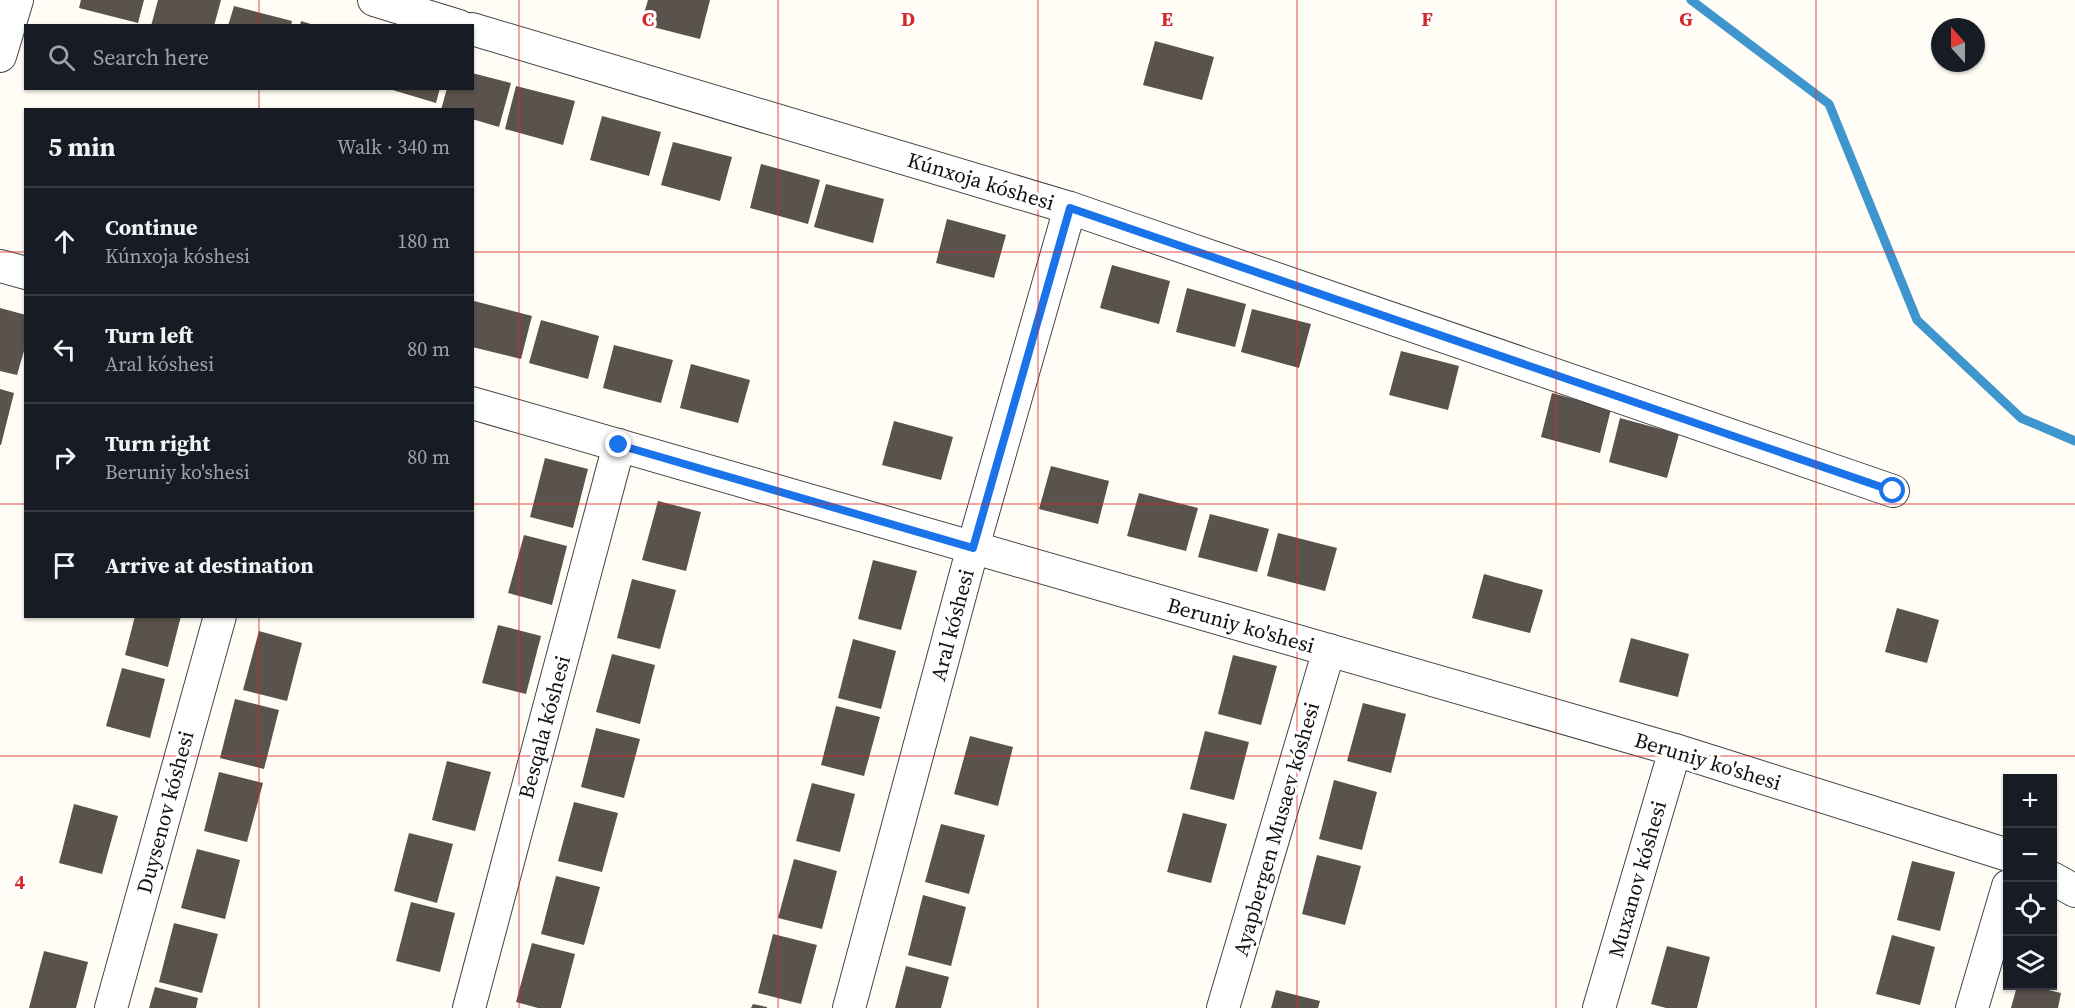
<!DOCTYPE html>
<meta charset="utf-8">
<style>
body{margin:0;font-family:"Source Serif 4",serif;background:#20242c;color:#f1f3f6}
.controls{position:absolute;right:18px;bottom:18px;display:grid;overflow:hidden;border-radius:0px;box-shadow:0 2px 4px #0004}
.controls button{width:54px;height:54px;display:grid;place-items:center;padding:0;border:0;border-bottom:2px solid #363941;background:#171b24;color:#f1f3f6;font:30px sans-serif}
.compass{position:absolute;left:1931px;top:18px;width:54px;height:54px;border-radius:50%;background:#171b24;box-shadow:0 2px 4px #0004;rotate:339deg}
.stop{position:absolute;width:18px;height:18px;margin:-14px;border:4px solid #1a73e8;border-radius:50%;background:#fff}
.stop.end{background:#1a73e8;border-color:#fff;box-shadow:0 2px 6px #0008}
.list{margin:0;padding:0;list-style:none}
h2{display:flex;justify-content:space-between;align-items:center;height:78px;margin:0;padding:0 24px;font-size:26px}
h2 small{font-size:20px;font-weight:400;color:#9ea1a6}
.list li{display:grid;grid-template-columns:39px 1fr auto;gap:18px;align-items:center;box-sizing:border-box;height:108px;padding:0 24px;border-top:2px solid #363941}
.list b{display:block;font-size:22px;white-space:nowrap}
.list p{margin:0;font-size:20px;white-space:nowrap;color:#9ea1a6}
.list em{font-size:20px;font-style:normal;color:#9ea1a6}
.icon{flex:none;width:33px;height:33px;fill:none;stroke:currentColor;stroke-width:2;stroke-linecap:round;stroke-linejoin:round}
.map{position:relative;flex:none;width:2075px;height:1008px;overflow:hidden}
.search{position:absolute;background:#171b24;box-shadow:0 2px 4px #0004;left:24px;top:24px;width:450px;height:66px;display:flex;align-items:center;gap:15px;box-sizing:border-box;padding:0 21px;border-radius:0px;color:#9ea1a6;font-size:22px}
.panel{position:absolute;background:#171b24;box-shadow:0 2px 4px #0004;left:24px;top:108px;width:450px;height:510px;border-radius:0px}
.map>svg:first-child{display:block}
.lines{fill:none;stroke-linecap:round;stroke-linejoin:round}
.stream{stroke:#3f96cf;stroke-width:9}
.building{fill:#5a524d}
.minor-casing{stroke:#444;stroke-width:34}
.minor{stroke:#fff;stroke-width:32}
.route{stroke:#1a73e8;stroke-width:8}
.grid{fill:none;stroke:#d62828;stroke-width:1.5;stroke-opacity:0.55}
.labels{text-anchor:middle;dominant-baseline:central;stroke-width:6;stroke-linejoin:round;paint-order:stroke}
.street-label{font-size:21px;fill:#111;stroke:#fff}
.grid-label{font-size:20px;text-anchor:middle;font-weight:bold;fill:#d62828;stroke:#fff;stroke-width:6;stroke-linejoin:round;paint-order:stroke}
</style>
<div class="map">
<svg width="2075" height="1008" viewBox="0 0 2075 1008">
<rect width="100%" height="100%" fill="#fffdf5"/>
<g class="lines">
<polyline class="stream" points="1691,0 1829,104 1917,320 2021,418 2075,441"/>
</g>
<g class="building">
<polygon points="81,0 144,0 138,23 79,8"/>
<polygon points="158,0 221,0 214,26 151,26"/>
<polygon points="648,0 710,0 700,39 641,24"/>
<polygon points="234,6 292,21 291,26 228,26"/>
<polygon points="301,21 314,25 314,26 300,26"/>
<polygon points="1155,41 1214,57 1202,100 1143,85"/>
<polygon points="472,73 511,83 499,127 472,119 472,110 441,110 447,88 472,88"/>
<polygon points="516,86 575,101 563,145 505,129"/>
<polygon points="386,88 440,88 436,103"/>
<polygon points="602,116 661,132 649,176 590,160"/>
<polygon points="673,142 732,157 720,201 661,185"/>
<polygon points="761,164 820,180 808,224 750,208"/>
<polygon points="826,184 884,199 873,243 814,227"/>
<polygon points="947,219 1006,235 994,278 936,263"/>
<polygon points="1112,265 1170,281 1159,324 1100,308"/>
<polygon points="1187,288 1246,304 1235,347 1176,332"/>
<polygon points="474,301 532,316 521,359 472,347"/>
<polygon points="0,308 26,315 26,344 17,375 0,371"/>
<polygon points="1252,309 1311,324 1299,368 1241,352"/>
<polygon points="541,320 599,336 588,379 529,363"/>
<polygon points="614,345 673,360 661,403 603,388"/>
<polygon points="1401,351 1459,366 1448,410 1389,395"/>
<polygon points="691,364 750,380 738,423 680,408"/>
<polygon points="0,389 14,393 1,445 0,445"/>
<polygon points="1552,393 1611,409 1600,453 1541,437"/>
<polygon points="1620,418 1679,434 1667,478 1609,462"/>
<polygon points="894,421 953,437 941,480 882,465"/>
<polygon points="545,458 588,469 573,528 530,517"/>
<polygon points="1051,466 1109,481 1098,524 1039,509"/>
<polygon points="1139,493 1198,508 1186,551 1127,536"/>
<polygon points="658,501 701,512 686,571 642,560"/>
<polygon points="1210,514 1269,529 1257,572 1198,557"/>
<polygon points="1278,533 1337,548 1325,591 1267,576"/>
<polygon points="524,535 567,546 552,605 508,593"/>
<polygon points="873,560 917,571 901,630 858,619"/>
<polygon points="1484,574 1543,590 1530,633 1472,618"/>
<polygon points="632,579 676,590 660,649 617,638"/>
<polygon points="1897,608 1939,620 1927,663 1885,652"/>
<polygon points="135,616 181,616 168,667 125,655"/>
<polygon points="498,625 541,636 526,694 482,683"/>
<polygon points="259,631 302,643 287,701 243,690"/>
<polygon points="1631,638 1689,654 1678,697 1619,682"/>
<polygon points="853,639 896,651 881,709 838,698"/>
<polygon points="612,654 655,665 640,724 596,712"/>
<polygon points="1233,655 1277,666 1261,725 1218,714"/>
<polygon points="122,668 165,679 150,738 106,726"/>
<polygon points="235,699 279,710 264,769 220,758"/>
<polygon points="1363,703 1406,714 1391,773 1347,761"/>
<polygon points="836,706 880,717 864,776 821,765"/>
<polygon points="596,728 640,739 624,798 581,787"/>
<polygon points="1205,731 1249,742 1234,800 1190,789"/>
<polygon points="970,736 1013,747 998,806 954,794"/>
<polygon points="447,761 491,772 475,831 432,820"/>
<polygon points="219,772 263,783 247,842 204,831"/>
<polygon points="1334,780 1377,792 1362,850 1319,839"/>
<polygon points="812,783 855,794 840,852 796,841"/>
<polygon points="574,802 618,813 602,872 558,861"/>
<polygon points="74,804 118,816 102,874 59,863"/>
<polygon points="1183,813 1227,824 1211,883 1167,872"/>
<polygon points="941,824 985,835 969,894 925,882"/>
<polygon points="409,833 453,844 437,903 394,891"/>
<polygon points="197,849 240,860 225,919 181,908"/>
<polygon points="1317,855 1361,866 1345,925 1302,914"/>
<polygon points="794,859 837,871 822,929 778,918"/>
<polygon points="1912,861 1955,872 1940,931 1897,920"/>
<polygon points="556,876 600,887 584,945 541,934"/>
<polygon points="923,895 966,907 951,966 908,955"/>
<polygon points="411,902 455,913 440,972 396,961"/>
<polygon points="174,923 218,934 202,993 159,982"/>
<polygon points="773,934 817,945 801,1004 758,993"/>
<polygon points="1892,935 1935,947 1920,1005 1876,994"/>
<polygon points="532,943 575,954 561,1008 538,1008 516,1002"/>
<polygon points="1667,946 1710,957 1697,1008 1666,1008 1651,1004"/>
<polygon points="44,951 88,962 76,1008 29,1008"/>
<polygon points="906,966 949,977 941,1008 895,1008"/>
<polygon points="2017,986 2031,986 2061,993 2058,1008 2011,1008"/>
<polygon points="155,987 198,998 196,1008 149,1008"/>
<polygon points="1276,990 1320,1001 1318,1008 1271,1008"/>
<polygon points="753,1004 767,1007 767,1008 751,1008"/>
</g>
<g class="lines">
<g class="minor-casing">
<g id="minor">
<polyline points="374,0 459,26"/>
<polyline points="472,29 1070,208 1893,491"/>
<polyline points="0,56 17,0"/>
<polyline points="0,266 26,273"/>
<polyline points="472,403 1675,750 2008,855"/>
<polyline points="2052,878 2075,891"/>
<polyline points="111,1008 220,616"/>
<polyline points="469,1008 619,445"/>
<polyline points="849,1008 973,547 1070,208"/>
<polyline points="1223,1008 1329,650"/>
<polyline points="1599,1008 1675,750"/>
<polyline points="1972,1008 2008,886"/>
</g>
</g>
<use href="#minor" class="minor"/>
</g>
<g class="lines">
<polyline class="route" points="619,445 973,548 1070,208 1893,491"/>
</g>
<path class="grid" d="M259,0V26M519,0V1008M778,0V1008M1038,0V1008M1297,0V1008M1556,0V1008M1816,0V1008M259,88V110M0,252H26M472,252H2075M0,504H26M472,504H2075M259,616V1008M0,756H2075"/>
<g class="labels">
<g class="street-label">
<text transform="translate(981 181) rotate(17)">Kúnxoja kóshesi</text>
<text transform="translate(952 625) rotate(-75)">Aral kóshesi</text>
<text transform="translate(1241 625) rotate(16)">Beruniy ko'shesi</text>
<text transform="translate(544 727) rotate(-75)">Besqala kóshesi</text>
<text transform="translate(1708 761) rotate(17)">Beruniy ko'shesi</text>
<text transform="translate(165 812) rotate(-75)">Duysenov kóshesi</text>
<text transform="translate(1276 829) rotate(-74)">Ayapbergen Musaev kóshesi</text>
<text transform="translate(1637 879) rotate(-74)">Muxanov kóshesi</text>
</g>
</g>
<g class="grid-label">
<text x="648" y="26">C</text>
<text x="908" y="26">D</text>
<text x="1167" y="26">E</text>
<text x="1427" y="26">F</text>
<text x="1686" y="26">G</text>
<text x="20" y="889">4</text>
</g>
</svg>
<div class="controls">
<button>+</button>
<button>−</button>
<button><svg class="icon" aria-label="locate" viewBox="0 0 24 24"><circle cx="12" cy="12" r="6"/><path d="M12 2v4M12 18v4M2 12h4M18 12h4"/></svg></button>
<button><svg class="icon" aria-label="layers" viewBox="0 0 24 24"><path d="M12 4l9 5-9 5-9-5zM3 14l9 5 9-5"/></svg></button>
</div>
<svg class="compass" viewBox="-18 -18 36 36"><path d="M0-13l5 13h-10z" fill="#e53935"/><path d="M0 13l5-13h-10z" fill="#9ea1a6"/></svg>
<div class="stop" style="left:1893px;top:491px"></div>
<div class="stop end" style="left:619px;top:445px"></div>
<div class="search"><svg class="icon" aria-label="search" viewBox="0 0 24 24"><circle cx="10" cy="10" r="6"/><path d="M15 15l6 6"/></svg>Search here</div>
<section class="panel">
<h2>5 min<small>Walk · 340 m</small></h2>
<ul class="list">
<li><svg class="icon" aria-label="ahead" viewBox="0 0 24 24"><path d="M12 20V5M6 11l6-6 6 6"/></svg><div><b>Continue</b><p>Kúnxoja kóshesi</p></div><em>180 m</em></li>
<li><svg class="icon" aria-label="left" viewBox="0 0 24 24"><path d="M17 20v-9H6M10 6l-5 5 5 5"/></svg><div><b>Turn left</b><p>Aral kóshesi</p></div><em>80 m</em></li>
<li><svg class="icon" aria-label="right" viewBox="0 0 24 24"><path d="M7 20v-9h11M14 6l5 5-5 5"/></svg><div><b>Turn right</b><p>Beruniy ko'shesi</p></div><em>80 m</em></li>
<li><svg class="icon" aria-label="arrive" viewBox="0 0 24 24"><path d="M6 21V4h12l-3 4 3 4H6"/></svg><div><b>Arrive at destination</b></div></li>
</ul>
</section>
</div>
